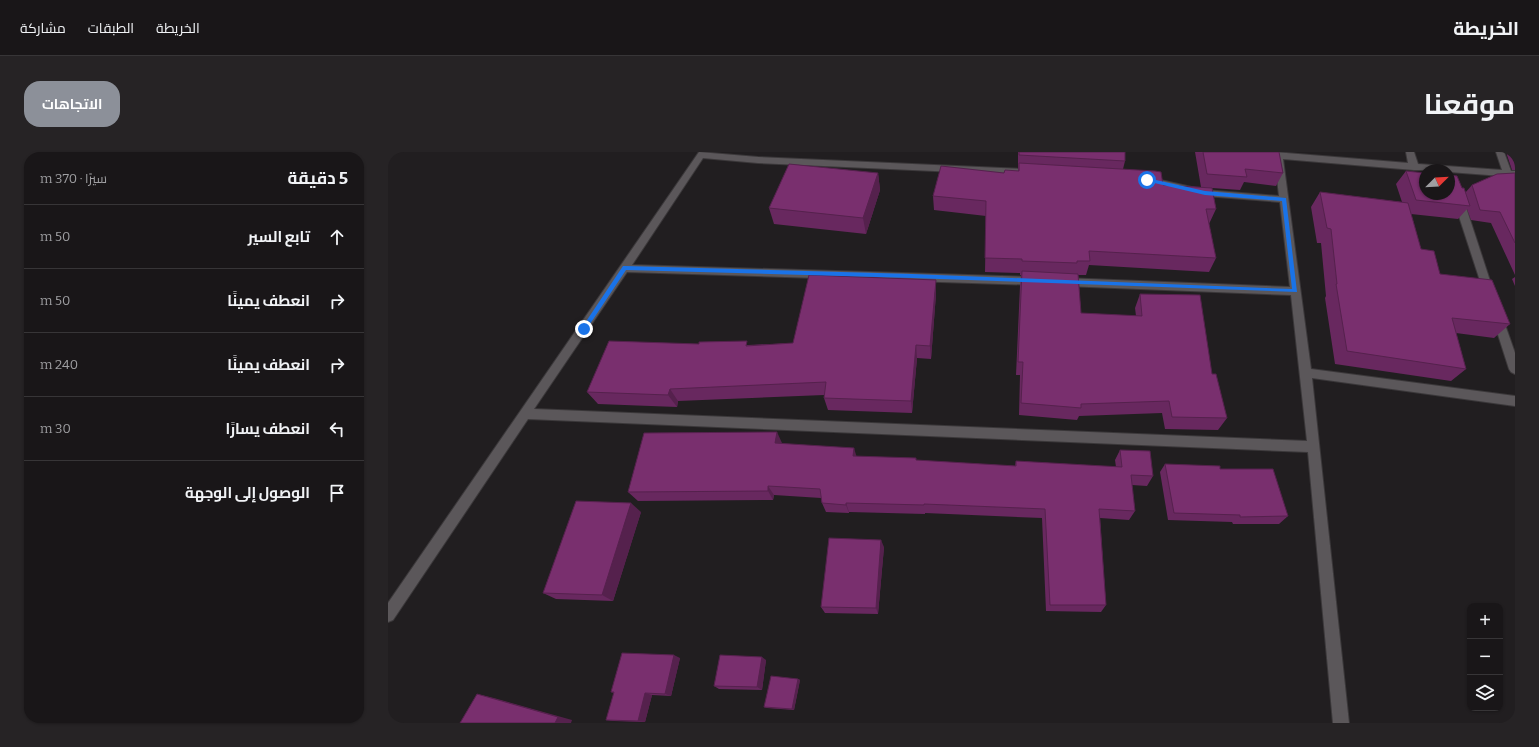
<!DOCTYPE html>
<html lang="ar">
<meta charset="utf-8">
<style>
body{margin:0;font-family:Bitter,Cairo,serif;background:#262325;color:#f1f3f6;direction:rtl}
.controls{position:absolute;right:12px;bottom:12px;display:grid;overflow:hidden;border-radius:8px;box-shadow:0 1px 3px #0004}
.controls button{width:36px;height:36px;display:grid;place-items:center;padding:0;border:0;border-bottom:1px solid #373537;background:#191618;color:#f1f3f6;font:20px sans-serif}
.compass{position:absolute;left:1031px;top:12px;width:36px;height:36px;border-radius:50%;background:#191618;box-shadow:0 1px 3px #0004;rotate:66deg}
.stop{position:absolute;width:12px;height:12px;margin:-9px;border:3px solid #1a73e8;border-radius:50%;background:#fff}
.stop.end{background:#1a73e8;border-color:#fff;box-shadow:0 1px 4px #0008}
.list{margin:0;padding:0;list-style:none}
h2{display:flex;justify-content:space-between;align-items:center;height:52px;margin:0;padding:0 16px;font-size:17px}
h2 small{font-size:13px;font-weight:400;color:#9f9fa2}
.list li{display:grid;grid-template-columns:26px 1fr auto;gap:12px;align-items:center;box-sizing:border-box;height:64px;padding:0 16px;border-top:1px solid #373537}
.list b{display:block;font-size:15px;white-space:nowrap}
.list em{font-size:13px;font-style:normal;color:#9f9fa2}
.icon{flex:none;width:22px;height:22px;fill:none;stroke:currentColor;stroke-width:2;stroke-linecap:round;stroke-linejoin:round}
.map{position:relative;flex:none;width:1127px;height:571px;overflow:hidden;direction:ltr;border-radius:16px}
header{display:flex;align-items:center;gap:24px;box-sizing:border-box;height:56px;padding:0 20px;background:#191618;border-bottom:1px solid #373537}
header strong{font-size:19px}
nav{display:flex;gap:22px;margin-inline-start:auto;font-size:14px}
.intro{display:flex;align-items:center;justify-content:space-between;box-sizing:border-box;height:96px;padding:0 24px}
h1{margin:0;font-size:28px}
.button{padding:10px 18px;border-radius:16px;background:#8c9099;color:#fff;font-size:14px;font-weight:700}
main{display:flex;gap:24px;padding:0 24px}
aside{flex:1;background:#191618;border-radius:16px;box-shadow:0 1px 3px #0004}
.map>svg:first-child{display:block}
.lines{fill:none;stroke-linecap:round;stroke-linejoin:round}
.minor-casing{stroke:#3b383a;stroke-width:2}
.minor{fill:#5b575a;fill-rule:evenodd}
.wall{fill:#68285f}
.shaded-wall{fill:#55214d}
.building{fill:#792f6e;stroke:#55214d}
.route{fill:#1a73e8}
</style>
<header>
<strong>الخريطة</strong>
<nav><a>الخريطة</a><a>الطبقات</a><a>مشاركة</a></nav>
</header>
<div class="intro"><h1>موقعنا</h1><a class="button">الاتجاهات</a></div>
<main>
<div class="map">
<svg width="1127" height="571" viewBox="0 0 1127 571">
<rect width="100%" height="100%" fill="#211e20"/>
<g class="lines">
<g class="minor-casing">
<g id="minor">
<polygon points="311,0 370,5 633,17 637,20 633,23 370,11 315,6 244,113 649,125 653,126 654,129 653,132 649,133 239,120 146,257 919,289 903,143 676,134 672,133 671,130 672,127 676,126 902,135 892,50 817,44 756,30 754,28 756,26 759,25 817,38 891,44 886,0 1020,11 1018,0 1026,0 1030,12 1114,18 1108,0 1116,0 1123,19 1127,19 1127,25 1061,20 1061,18 1026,18 895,7 923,217 1127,244 1127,254 924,226 961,571 945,571 920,300 140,267 5,468 0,470 0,451"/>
<polygon points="1070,43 1075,46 1106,141 1105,144 1097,144 1096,141 1065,46"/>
<polygon points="1109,160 1113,161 1114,164 1127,201 1127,222 1123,220 1121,217 1104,164 1105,161"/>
</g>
</g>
<use href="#minor" class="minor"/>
</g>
<g class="wall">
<polygon points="630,0 737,0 737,9 735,17 775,33 813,35 807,0 891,0 895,21 888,34 856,30 852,38 824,36 828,57 821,72 828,106 821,120 701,113 698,123 690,123 693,161 748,164 747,156 752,142 824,222 839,266 830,278 777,277 774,261 691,264 689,268 631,263 632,223 628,223 632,134 633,123 632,123 632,121 597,120 598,64 546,58 545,44 616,21 630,19"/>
<polygon points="1118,0 1127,0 1127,18 1124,18"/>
<polygon points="1018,19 1074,36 1077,41 1084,33 1127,21 1127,123 1103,71 1083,68 1079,57 1070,67 1023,62 1033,97 1052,122 1122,172 1106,186 1068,181 1078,217 1063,229 947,212 937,146 938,144 933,91 929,91 923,55 932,40 1014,50 1008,32"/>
<polygon points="490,21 492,38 478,82 386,72 381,56"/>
<polygon points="1127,125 1127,134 1124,127"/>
<polygon points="548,142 543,207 529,206 524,261 440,258 436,246 436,243 290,249 289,255 210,252 199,240 311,192 360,193 405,191"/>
<polygon points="394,291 394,292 469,305 627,314 628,309 728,315 727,308 732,298 765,324 759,334 744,333 747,359 741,368 712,366 718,453 713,460 658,459 654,366 537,361 537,362 461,360 461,361 438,360 434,351 433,346 386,343 385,348 250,349 240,340"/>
<polygon points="777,312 832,317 900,364 891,372 845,372 844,370 780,368 772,320"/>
<polygon points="253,360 225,449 168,447 155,441"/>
<polygon points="496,395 490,462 437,461 433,455"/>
<polygon points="292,506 283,544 264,543 257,570 226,569 218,568 226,541 223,540"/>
<polygon points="378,508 374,538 331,537 326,534"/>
<polygon points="410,527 412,528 406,558 379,556 376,555"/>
</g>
<g class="shaded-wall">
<polygon points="490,21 492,38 478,82 475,66"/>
<polygon points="548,128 548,142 543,207 542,194"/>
<polygon points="528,193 529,206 524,261 523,249"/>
<polygon points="282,237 290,249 289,255 280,243"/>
<polygon points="389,280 394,291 392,301 387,291"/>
<polygon points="466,296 469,306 465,304"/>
<polygon points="380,334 386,343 385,348 380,339"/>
<polygon points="243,351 253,360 225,449 214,443"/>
<polygon points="458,351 461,360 461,361 458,353"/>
<polygon points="493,388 496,395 490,462 488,456"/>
<polygon points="286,503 292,506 283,544 277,542"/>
<polygon points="374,505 378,508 374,538 369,535"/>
<polygon points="410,527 412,528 406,558 404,557"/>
<polygon points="257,541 264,543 257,570 250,569"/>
<polygon points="89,542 106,546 184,568 183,571 167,571"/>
</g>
<g class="building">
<polygon points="631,0 737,0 737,9 631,3"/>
<polygon points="815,0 891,0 895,21 857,17 859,25 819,22"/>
<polygon points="631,11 767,19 773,20 775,33 824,36 828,57 818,57 828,106 701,99 702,109 689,109 689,111 634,109 634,107 597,106 598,49 545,44 553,14 616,21 617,18 631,19"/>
<polygon points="401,12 490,21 475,66 381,56"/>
<polygon points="1018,19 1037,21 1037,42 1061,42 1061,23 1069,24 1074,36 1076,36 1082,54 1028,48"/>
<polygon points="1127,21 1127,91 1112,60 1092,58 1084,33 1109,22"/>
<polygon points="932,40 1020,51 1033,97 1046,99 1052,122 1104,128 1122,172 1064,166 1078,217 959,199 948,132 949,132 943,77 939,76"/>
<polygon points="634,119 690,122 693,161 754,164 752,142 812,143 824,222 828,222 839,266 784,265 781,249 693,252 693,256 633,251 635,210 630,210"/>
<polygon points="421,123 548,128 542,194 528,193 523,249 436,246 438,230 282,237 280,243 199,240 221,189 311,192 311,190 359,189 358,194 405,191"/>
<polygon points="389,280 387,291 466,296 465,304 528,306 528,308 628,314 628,309 734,315 732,298 762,299 765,324 743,323 747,359 711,357 718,453 662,453 657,357 536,352 536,353 458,351 458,353 434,351 432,337 380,334 380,339 240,340 256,281"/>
<polygon points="777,312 832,314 832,317 885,317 900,364 852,365 852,363 786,361"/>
<polygon points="188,349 243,351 214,443 155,441"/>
<polygon points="441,386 493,388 488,456 433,455"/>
<polygon points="234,501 286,503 277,542 257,541 250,569 218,568 226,540 223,540"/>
<polygon points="332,503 374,505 369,535 326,534"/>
<polygon points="383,524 410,527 404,557 376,555"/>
<polygon points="89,542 170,565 167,571 72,571"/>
</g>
<polygon class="route" points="759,26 817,39 898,46 909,140 524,126 238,118 198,178 196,179 193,177 235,114 237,114 524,122 904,137 894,49 817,43 758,29 758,27"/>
</svg>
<div class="controls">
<button>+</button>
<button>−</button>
<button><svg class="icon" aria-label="layers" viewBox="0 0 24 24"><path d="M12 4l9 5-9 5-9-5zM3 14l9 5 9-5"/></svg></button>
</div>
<svg class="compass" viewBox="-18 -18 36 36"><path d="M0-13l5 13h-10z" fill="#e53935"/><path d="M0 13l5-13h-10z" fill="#9f9fa2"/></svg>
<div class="stop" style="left:759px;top:28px"></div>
<div class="stop end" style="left:196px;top:177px"></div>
</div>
<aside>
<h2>5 دقيقة<small>سيرًا · 370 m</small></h2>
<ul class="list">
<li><svg class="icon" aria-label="ahead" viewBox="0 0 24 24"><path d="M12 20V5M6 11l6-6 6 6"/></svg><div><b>تابع السير</b></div><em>50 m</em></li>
<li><svg class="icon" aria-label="right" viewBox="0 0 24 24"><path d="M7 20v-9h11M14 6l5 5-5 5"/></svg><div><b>انعطف يمينًا</b></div><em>50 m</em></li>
<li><svg class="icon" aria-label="right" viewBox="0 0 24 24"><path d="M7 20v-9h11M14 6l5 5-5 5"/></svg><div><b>انعطف يمينًا</b></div><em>240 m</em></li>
<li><svg class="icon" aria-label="left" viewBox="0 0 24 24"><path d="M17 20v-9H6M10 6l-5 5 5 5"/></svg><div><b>انعطف يسارًا</b></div><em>30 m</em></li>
<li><svg class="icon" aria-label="arrive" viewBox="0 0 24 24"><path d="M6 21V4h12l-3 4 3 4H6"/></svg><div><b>الوصول إلى الوجهة</b></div></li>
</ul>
</aside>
</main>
